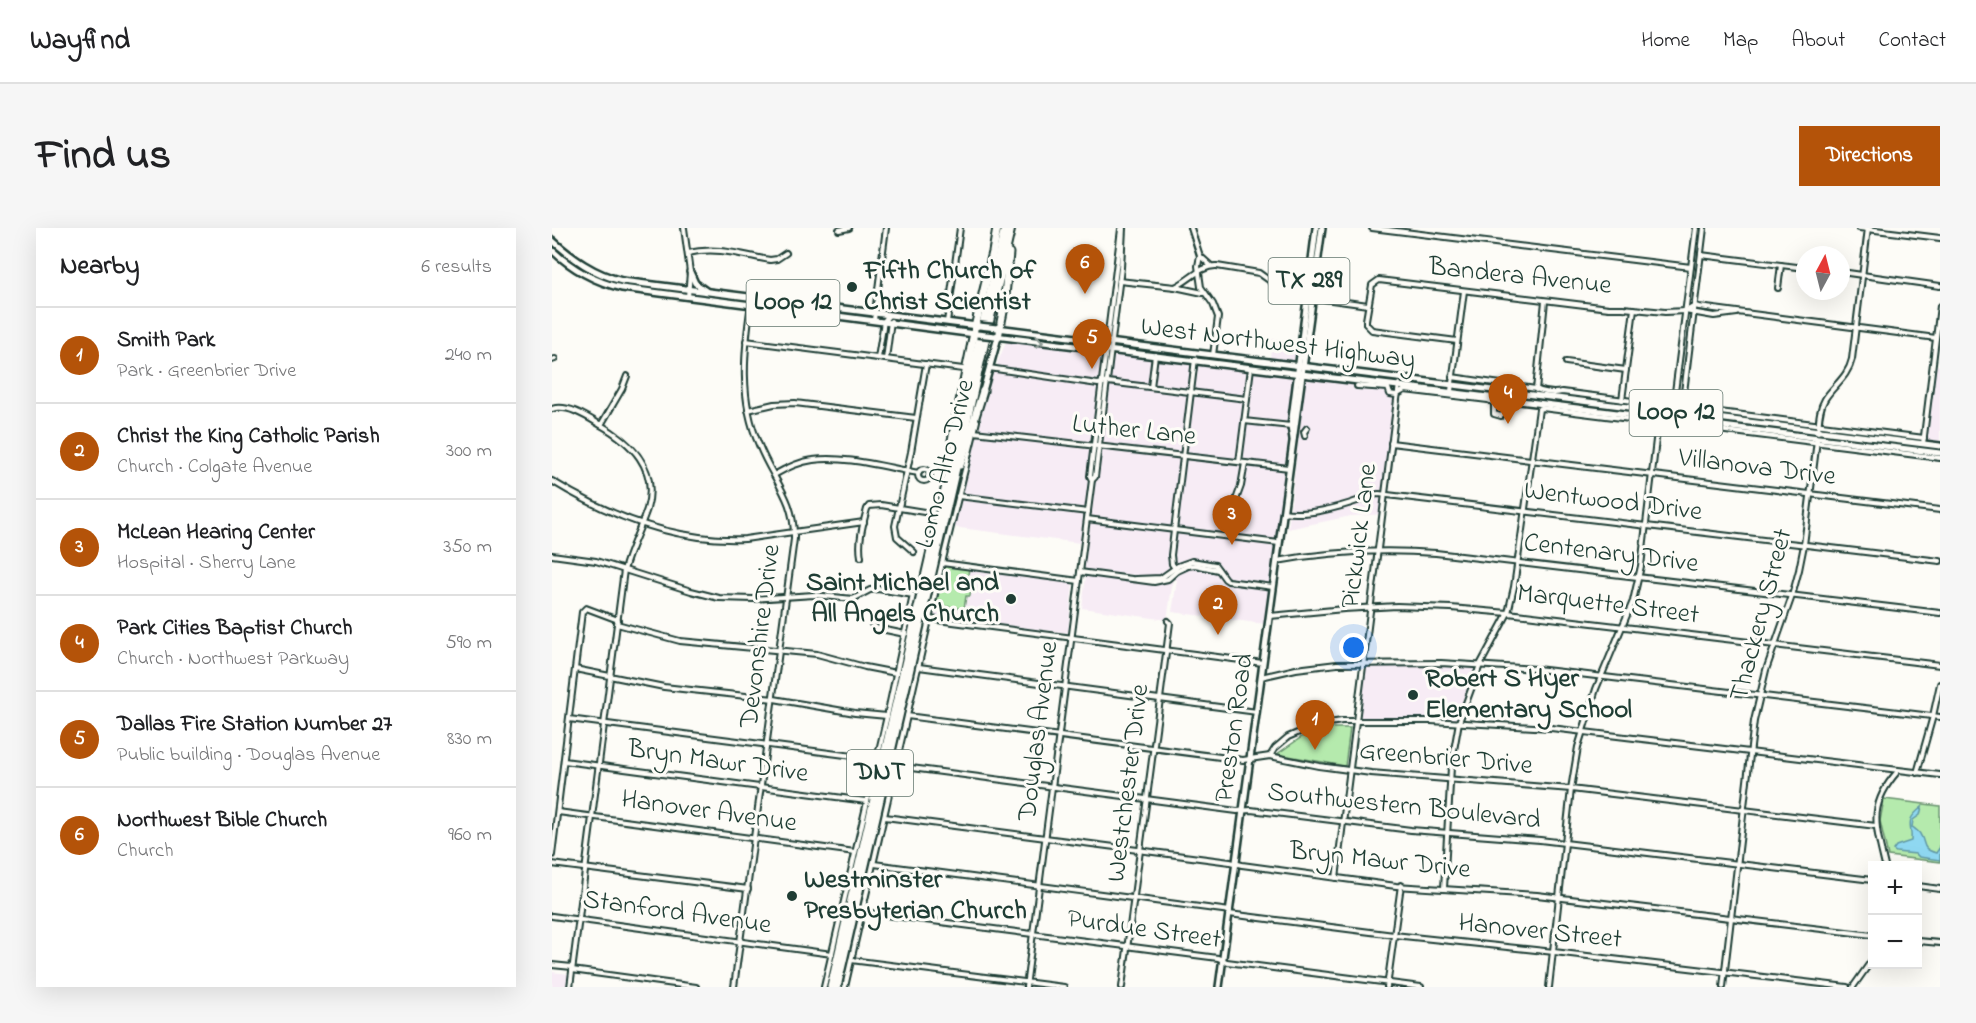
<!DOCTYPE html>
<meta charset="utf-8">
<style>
body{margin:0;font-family:"Indie Flower",sans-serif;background:#f6f6f6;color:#202124}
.controls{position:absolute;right:18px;bottom:18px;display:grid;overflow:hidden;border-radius:0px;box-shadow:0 6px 24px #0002}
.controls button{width:54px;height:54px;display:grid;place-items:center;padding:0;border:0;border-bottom:2px solid #e0e0e0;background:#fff;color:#202124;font:30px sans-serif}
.compass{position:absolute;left:1244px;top:18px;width:54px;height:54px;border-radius:50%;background:#fff;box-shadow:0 6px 24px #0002;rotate:7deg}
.you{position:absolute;left:802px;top:420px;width:21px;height:21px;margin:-15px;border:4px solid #fff;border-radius:50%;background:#1a73e8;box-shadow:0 0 0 9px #1a73e833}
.badge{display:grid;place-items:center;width:39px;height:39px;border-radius:50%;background:#b45309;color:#fff;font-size:20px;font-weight:700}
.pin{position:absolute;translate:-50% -50px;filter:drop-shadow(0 2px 3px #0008)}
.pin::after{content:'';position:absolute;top:32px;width:21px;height:18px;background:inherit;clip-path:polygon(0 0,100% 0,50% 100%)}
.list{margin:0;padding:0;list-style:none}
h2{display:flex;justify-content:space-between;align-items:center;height:78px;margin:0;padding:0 24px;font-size:26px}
h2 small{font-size:20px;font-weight:400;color:#757577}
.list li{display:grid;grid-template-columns:39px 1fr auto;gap:18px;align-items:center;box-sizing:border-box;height:96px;padding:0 24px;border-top:2px solid #e0e0e0}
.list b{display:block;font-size:22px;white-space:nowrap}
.list p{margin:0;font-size:20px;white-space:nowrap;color:#757577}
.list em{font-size:20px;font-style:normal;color:#757577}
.map{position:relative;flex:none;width:1388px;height:759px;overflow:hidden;border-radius:0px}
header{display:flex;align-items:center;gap:36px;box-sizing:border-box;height:84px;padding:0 30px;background:#fff;border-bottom:2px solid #e0e0e0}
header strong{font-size:28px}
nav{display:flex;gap:33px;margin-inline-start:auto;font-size:21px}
.intro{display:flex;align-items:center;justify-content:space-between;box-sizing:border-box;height:144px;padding:0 36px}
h1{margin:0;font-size:42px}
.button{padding:15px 27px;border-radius:0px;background:#b45309;color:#fff;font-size:21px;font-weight:700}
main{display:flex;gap:36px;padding:0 36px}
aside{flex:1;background:#fff;border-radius:0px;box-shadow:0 6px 24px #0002}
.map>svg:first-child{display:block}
.built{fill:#f7ecf5}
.green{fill:#b5eaad;stroke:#6a9470;stroke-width:1.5}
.water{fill:#8fd8f1;stroke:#629aa5;stroke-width:1.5}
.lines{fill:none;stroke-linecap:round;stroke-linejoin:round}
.minor-casing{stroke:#1f3d34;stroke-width:8}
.major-casing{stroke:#1f3d34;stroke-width:10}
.highway-casing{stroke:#1f3d34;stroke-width:11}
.minor{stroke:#fdfcf7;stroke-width:4}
.major{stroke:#fdfcf7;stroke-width:5}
.highway{stroke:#fdfcf7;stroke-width:7}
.major-bridge-casing{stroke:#1f3d34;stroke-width:10;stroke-linecap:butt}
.major-bridge{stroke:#fdfcf7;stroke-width:5}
.oneway{stroke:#8e9c96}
.poi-dot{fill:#1f3d34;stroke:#fdfcf7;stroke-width:2}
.labels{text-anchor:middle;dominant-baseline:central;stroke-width:6;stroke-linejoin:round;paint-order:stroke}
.shield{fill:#fdfcf7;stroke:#62766e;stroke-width:1.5}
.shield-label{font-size:26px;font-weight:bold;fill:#1f3d34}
.poi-label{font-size:27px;font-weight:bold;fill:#1f3d34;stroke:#fdfcf7;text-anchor:start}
.street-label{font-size:27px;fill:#1f3d34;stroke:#fdfcf7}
</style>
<header>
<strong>Wayfind</strong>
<nav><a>Home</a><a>Map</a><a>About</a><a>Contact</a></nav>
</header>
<div class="intro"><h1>Find us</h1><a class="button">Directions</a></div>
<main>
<aside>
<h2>Nearby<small>6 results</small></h2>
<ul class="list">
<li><span class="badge">1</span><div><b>Smith Park</b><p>Park · Greenbrier Drive</p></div><em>240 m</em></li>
<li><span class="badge">2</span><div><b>Christ the King Catholic Parish</b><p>Church · Colgate Avenue</p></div><em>300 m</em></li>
<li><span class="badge">3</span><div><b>McLean Hearing Center</b><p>Hospital · Sherry Lane</p></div><em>350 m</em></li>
<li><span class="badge">4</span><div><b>Park Cities Baptist Church</b><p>Church · Northwest Parkway</p></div><em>590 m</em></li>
<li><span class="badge">5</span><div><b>Dallas Fire Station Number 27</b><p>Public building · Douglas Avenue</p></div><em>830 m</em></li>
<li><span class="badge">6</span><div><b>Northwest Bible Church</b><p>Church</p></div><em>960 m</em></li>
</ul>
</aside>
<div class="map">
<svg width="1388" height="759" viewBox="0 0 1388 759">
<rect width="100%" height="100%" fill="#fdfcf7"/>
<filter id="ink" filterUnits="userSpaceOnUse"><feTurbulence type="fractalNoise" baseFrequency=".0167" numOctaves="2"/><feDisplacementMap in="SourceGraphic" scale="12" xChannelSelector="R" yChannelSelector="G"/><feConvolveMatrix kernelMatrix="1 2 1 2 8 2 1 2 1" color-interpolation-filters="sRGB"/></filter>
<g filter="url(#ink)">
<g class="built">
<polygon points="720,111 745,114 742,133 718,130"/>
<polygon points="454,114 597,129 744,147 713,396 620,384 625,352 525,340 528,315 400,299 415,236 436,159"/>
<polygon points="1383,137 1388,138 1388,214 1374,212"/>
<polygon points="754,149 850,162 834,286 799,288 736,301"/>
<polygon points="392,336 521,354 516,405 381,388"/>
<polygon points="534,348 603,357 621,352 615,392 530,380"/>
<polygon points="814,438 861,438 923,440 905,491 810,491 807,489"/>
<polygon points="0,744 17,746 15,759 0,759"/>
</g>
<g class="green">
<polygon points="393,336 417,340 415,355 419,356 418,368 414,368 412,381 384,377"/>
<polygon points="776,500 798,500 793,538 725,526 750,509"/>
<polygon points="1332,571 1388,578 1388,634 1336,628 1328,593"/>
</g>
<path class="water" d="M1370,579L1368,587L1361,592L1360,599C1361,599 1368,605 1368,606C1375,617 1368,620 1384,625L1388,619V632L1367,629L1364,626L1344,624L1341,622L1344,618L1359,613C1361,596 1351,594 1370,579Z"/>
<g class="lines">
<g class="minor-casing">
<g id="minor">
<polyline points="132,0 138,44 136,69"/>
<polyline points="639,0 648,28 658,37"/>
<polyline points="820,0 1139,39"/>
<polyline points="1307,0 1388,10"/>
<polyline points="287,2 297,0"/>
<path d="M136,25C165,18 190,27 218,32L225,31L234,25"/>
<polyline points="1149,27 1253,40"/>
<polyline points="648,28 646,38 649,59 661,76 666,89 661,127"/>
<polyline points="1289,44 1388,58"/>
<polyline points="567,53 623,59 651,65"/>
<path d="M623,59C637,53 649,37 665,38L707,45L732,63L743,67L816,77"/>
<polyline points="1226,60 1229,37"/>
<polyline points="1134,83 1143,78 1147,79 1384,110"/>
<polyline points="322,92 334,0"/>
<polyline points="395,94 408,0"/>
<polyline points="194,113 411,141"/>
<polyline points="905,113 820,102 814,96 814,92 820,57 827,52 1057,80 1071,80 1113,84 1133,83 1162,88 1185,85"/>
<polyline points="326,130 332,93 337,87"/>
<polyline points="334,131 339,93"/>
<polyline points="0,132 3,131"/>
<polyline points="1014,134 1074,142"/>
<polyline points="437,140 546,156 556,154 695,171"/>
<path d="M900,149L984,161C993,165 1001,166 1010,164L1372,210"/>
<polyline points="805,158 836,160 838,166 844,167 853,162 936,172 942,175"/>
<polyline points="599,159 603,127"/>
<polyline points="984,162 993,73"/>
<polyline points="899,163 912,63"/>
<polyline points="1070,172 1082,81"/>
<polyline points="942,176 942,186 949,188 952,185 957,171"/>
<path d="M0,181C15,176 34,188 47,196C79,214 107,240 95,281C88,302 78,320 72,342L18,759"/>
<polyline points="1130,181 1152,0"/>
<polyline points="196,182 222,176 243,175 364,190"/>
<polyline points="1121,191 1122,172 1144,0"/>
<polyline points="692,193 739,198"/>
<polyline points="49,197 70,161 75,148"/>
<polyline points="422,204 737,240"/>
<path d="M1266,204C1267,193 1267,181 1273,171C1282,157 1296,149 1300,131L1316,0"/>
<polyline points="753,208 752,204 755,200"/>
<polyline points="839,215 1388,282"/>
<polyline points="1371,216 1388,78"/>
<polyline points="687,234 699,140"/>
<circle cx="372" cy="247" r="6"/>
<path d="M222,247C234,240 246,234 261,232C292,227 336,240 367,245"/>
<polyline points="540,252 538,248 569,1"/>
<path d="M0,253C57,288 124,314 193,311L312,294"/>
<polyline points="406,268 536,284"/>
<path d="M731,284C754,288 786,280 808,272C815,270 819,266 827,266L1388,333"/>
<polyline points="535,291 727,315"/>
<polyline points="680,309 685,269 689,258 693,235"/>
<polyline points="362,324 345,309 343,298 359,224 374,136"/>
<polyline points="0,327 44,333 139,363 167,370 201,371 262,367 301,371 318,362 326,361 361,367 335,488 272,759"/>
<path d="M309,329C306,313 311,296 315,281L317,278L329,277L372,284"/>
<path d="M725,333C780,323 828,321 884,325L1388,385"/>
<polyline points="390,335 527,353"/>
<polyline points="625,343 620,336 619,327 643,131"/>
<polyline points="528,344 602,354 616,351 625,343 636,338 643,337 666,342"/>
<polyline points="584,351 609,350 626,338 640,333 663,337 673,351 676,353 721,359"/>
<polyline points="718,388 792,381 845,378 899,380 956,385 1388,437"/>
<polyline points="378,391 711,435"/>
<polyline points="65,396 128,413 265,426 313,439 344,445"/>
<polyline points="320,396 324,400 353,406"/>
<polyline points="367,439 705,484"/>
<polyline points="23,441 112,459 222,471 303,485 335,488"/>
<polyline points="709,449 744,441 785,436 889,435 985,441 1388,489"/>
<polyline points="355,488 691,532 718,528 767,538 819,545 1019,561 1324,598"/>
<polyline points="17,491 324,531"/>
<polyline points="718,528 723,520 736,509 764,497 790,493 879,493 999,500 1388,547"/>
<polyline points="12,533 314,573"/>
<polyline points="344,538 685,583 699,582 859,602 988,612 1320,652"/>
<polyline points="1365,545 1381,488 1388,456"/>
<polyline points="6,584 303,624"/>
<polyline points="333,589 678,634 690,637 844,658 985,667 1320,707"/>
<polyline points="0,627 30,384 34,380 66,392"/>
<polyline points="0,636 196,661"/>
<polyline points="322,636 678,683"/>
<path d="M1333,638C1323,596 1316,577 1346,543"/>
<polyline points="784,650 847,156"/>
<polyline points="1366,658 1388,661"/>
<polyline points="892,660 899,539 907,494 928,437 956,385 962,359 987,181 990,180 1388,230"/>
<polyline points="311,684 666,730 675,734 869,759"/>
<polyline points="677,686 842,707 1002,724 1295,759"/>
<polyline points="0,688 280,726"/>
<polyline points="1366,713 1388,715"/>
<polyline points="299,732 512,759"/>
<polyline points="0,737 20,739"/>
<polyline points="20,742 144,759"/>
<path d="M182,759L242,311C243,270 221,253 207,217C187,171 192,124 199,75"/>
<polyline points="293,759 390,335 425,193"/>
<polyline points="474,759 540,252 543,249 569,40 571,0"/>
<polyline points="570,759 618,395 616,393"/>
<polyline points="835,759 849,657"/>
<polyline points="997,759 1019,561 1026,519 1044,461 1081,373 1089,338 1106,195"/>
<polyline points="1171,759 1202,493 1214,442 1240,368 1247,342 1252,317 1265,212"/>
<polyline points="1301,759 1320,732"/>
</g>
</g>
<g class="major-casing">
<g id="major">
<path d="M0,12C21,31 42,46 70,53L425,98"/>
<path d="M0,22C20,41 43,54 70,60L423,106"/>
<polyline points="138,44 143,55 154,63"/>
<polyline points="445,100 1388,218"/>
<polyline points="443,108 1388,225"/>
<polyline points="431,163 446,109"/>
<polyline points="741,211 739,198 764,0"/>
<polyline points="667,759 770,0"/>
</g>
</g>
<g class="highway-casing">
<g id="highway">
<polyline points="446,109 452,79 457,25"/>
<polyline points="400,212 424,95 441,24 445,0"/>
<polyline points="408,237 431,163"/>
<polyline points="279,759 453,0"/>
<polyline points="285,759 459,0"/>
</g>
</g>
<use href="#minor" class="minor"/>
<use href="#major" class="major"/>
<use href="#highway" class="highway"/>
<g class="major-bridge-casing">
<g id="major-bridge">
<polyline points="427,98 445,100"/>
<polyline points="425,106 443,108"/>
</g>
</g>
<use href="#major-bridge" class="major-bridge"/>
</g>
<defs><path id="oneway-chevron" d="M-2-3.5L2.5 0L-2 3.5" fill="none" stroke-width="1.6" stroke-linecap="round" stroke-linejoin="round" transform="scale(1.5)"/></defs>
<use class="oneway" href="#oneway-chevron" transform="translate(487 114) rotate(7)"/>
</g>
<g class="poi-dot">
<circle cx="300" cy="59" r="6"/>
<circle cx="459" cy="371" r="6"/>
<circle cx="861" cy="467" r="6"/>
<circle cx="240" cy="668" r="6"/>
</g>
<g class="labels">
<g class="shield">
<rect x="716.5" y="30" width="81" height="46" rx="4.5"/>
<rect x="194.5" y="52" width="93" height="46" rx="4.5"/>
<rect x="1077.5" y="162" width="93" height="46" rx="4.5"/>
<rect x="295" y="522" width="66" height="46" rx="4.5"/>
</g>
<g class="shield-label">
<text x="757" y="53">TX 289</text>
<text x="241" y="75">Loop 12</text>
<text x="1124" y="185">Loop 12</text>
<text x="328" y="545">DNT</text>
</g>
<g class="poi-label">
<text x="312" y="43">Fifth Church of<tspan x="312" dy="31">Christ Scientist</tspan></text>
<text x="447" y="355" text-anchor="end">Saint Michael and<tspan x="447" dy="31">All Angels Church</tspan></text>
<text x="873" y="451">Robert S Hyer<tspan x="873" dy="31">Elementary School</tspan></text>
<text x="252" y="652">Westminster<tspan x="252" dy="31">Presbyterian Church</tspan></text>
</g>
<g class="street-label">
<text transform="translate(968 49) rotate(6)">Bandera Avenue</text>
<text transform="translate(726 116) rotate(7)">West Northwest Highway</text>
<text transform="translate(582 203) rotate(6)">Luther Lane</text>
<text transform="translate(394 236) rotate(-76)">Lomo Alto Drive</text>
<text transform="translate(1205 240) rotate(7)">Villanova Drive</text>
<text transform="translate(1061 274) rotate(7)">Wentwood Drive</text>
<text transform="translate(808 308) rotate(-83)">Pickwick Lane</text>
<text transform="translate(1059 326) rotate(7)">Centenary Drive</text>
<text transform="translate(1056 377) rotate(7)">Marquette Street</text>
<text transform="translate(1210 387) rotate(-75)">Thackery Street</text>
<text transform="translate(209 408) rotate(-83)">Devonshire Drive</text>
<text transform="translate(683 500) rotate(-82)">Preston Road</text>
<text transform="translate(487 503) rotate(-83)">Douglas Avenue</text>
<text transform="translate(894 531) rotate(5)">Greenbrier Drive</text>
<text transform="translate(166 534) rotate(8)">Bryn Mawr Drive</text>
<text transform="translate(577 555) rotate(-83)">Westchester Drive</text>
<text transform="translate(852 579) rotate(6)">Southwestern Boulevard</text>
<text transform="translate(157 584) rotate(8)">Hanover Avenue</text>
<text transform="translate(828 633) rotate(6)">Bryn Mawr Drive</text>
<text transform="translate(125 685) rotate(8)">Stanford Avenue</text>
<text transform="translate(592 702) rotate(8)">Purdue Street</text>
<text transform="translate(988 704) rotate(6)">Hanover Street</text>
</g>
</g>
</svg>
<div class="controls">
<button>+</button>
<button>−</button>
</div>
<svg class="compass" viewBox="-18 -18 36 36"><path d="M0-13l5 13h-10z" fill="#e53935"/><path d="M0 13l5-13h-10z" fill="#757577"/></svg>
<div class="you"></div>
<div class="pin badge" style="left:763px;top:522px">1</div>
<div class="pin badge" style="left:666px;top:407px">2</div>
<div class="pin badge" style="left:680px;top:317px">3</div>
<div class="pin badge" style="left:956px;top:196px">4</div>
<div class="pin badge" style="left:540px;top:141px">5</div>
<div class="pin badge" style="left:533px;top:66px">6</div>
</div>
</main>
